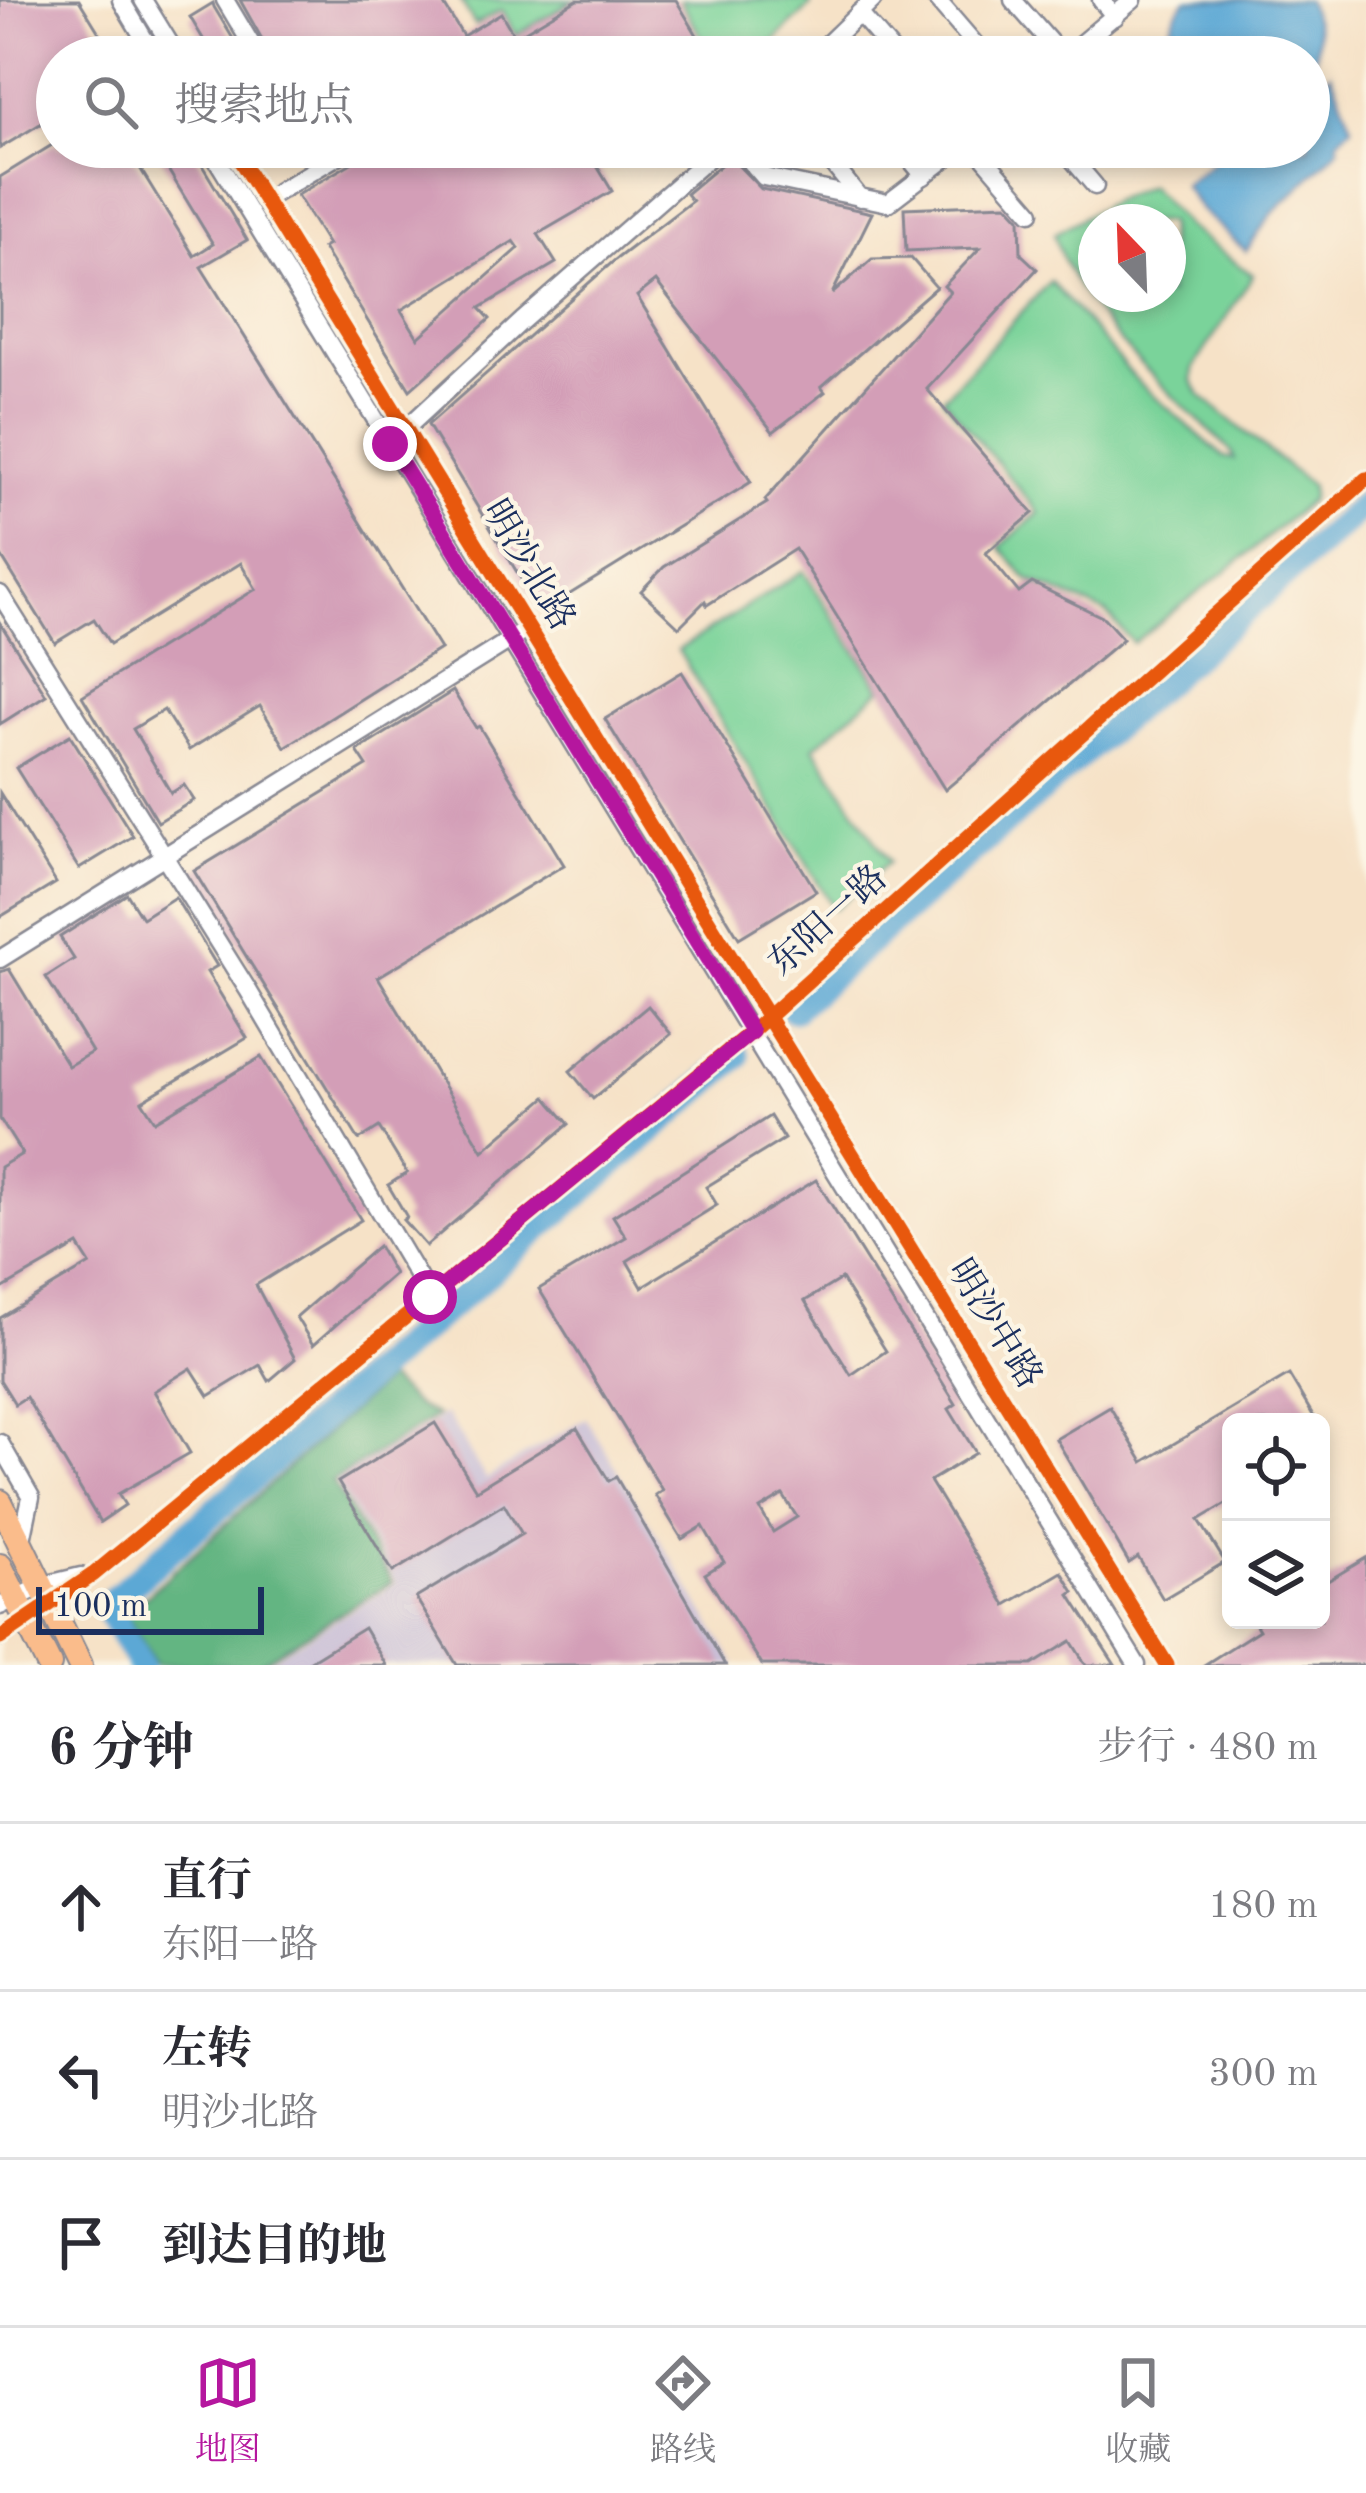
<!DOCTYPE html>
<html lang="zh">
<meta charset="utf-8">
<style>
body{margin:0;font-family:"Old Standard TT","Noto Serif SC",serif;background:#f2f2f3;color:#2b2b33}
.controls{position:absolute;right:36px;bottom:36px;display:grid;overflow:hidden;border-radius:18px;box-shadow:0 6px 18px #0003}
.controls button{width:108px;height:108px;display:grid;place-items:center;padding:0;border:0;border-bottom:3px solid #e1e1e2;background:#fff;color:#2b2b33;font:60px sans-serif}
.compass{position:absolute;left:1078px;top:204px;width:108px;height:108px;border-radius:50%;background:#fff;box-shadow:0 6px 18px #0003;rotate:337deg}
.scale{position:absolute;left:36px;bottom:30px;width:228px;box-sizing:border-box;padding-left:12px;border:6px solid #1b2f5e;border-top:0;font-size:33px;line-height:42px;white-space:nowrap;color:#1b2f5e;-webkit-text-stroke:9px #fcf5e5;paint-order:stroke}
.stop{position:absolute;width:36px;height:36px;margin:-27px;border:9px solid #b5179e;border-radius:50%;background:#fff}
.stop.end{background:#b5179e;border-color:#fff;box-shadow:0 3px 12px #0008}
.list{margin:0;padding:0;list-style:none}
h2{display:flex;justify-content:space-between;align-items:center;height:156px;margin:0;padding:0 48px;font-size:51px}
h2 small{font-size:39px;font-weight:400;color:#7c7c81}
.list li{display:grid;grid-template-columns:78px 1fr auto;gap:36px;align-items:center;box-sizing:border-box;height:168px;padding:0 48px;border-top:3px solid #e1e1e2}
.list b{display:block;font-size:45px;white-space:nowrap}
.list p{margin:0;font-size:39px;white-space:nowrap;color:#7c7c81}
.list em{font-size:39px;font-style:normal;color:#7c7c81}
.icon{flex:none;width:66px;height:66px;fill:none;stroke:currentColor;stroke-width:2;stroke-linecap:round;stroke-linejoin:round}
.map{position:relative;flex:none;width:1366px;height:1665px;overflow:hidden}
.search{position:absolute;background:#fff;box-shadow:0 6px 18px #0003;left:36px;right:36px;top:36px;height:132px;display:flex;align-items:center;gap:30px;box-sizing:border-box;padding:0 42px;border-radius:66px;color:#7c7c81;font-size:45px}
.sheet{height:660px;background:#fff}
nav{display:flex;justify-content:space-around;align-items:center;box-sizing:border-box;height:168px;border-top:3px solid #e1e1e2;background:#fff;font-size:33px;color:#7c7c81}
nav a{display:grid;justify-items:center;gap:6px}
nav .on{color:#b5179e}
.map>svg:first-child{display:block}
.industrial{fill:#c9bfd7}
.green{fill:#7ad39a;stroke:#4a817c;stroke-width:3;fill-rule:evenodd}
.forest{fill:#63b582;stroke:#3f7270;stroke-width:3}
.water{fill:#5ca8d5;stroke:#3c6c9a;stroke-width:3}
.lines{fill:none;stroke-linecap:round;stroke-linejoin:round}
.river{stroke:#5ca8d5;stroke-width:27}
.building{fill:#d39eb7;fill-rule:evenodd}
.minor-casing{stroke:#888892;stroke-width:21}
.highway-casing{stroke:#888892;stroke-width:28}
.minor{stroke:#fff;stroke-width:16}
.highway{stroke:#fabc8b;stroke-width:24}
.cycleway-casing{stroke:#fcf5e5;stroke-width:22}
.cycleway{stroke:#e8590c;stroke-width:15}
.route{stroke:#b5179e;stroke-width:15}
.labels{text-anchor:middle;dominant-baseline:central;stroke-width:9;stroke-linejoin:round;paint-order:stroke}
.street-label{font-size:36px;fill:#1b2f5e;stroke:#fcf5e5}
</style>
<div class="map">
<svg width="1366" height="1665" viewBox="0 0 1366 1665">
<rect width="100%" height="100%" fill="#fcf5e5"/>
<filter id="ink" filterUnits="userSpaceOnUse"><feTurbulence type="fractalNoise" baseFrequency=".00833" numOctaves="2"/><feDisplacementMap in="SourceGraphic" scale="24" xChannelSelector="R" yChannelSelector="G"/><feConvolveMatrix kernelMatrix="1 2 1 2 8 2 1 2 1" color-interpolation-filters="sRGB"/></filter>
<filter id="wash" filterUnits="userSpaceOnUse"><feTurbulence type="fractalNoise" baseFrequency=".004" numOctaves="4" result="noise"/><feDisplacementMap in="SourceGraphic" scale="48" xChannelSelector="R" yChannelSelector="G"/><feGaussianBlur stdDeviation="2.7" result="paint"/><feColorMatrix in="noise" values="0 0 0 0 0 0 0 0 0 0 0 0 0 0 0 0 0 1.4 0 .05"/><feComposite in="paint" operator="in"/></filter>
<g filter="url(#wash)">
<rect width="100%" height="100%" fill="#f6e2c7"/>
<polygon class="industrial" points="446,1414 486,1479 586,1418 736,1665 262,1665 396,1583 335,1481"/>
<g class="green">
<polygon points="460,0 574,0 516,35 501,10 475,25"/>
<polygon points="680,0 808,0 811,5 758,57 713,57"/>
<path d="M1149,185L1186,226L1253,275L1193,369L1192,381L1201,396L1311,486V499L1248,554L1133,643L1107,613L1027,579L1000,547L1039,513L943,398L1050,281L1140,384L1224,457L1234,459L1232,452C1175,397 1074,312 1054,234L1117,198ZM1168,222V294H1096V222Z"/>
<polygon points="803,571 881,689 814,747 889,862 834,909 678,650"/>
</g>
<polygon class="forest" points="387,1379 415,1404 437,1416 332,1481 392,1582 257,1665 156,1665 126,1614"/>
<g class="water">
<path d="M1186,0H1307C1318,28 1322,42 1310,70L1309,57H1162L1158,46C1174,33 1171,14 1186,0Z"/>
<polygon points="1331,73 1352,126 1338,140 1339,148 1271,215 1246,251 1200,209 1183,185 1232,147 1309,147 1309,92"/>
</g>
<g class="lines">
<g class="river">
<polyline points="793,1009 1366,503"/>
<polyline points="140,1665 106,1606 737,1056"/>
</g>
</g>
<g id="blocks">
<g class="building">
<polygon points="0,0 79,0 114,57 57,57 57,114 0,148"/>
<polygon points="240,0 441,0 463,36 501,13 515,37 577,0 676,0 710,57 493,57 485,45 465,57 272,57"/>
<polygon points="213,3 214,7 244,57 214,57 190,17"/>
<polygon points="57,142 57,147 127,147 194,256 213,244 161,158 179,147 191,147 247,240 201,267 440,649 285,747 260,706 189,750 164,710 133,729 171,793 184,785 194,800 158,822 82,696 256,589 241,563 110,644 94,619 55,643 0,554 0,177"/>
<path d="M366,147H618L594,161L612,191L538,234L556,263L480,308L490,319L410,390L323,248L328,245L297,195L360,158ZM514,241L519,248L418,338L401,310Z"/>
<polygon points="730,157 761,189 872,213 832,294 872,259 911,258 936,287 821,387 825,392 773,432 656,281 637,296 751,482 541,612 428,425 615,260 692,201 686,194"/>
<polygon points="1007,204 1020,218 1021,254 1037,269 927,389 1033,513 986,553 1019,593 1032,583 1104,618 1123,639 945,790 795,549 707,605 705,601 679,627 641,591 664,567 767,503 765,500 950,292 944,286 980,248 906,251 904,208"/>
<polygon points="0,623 46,695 0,724"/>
<polygon points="682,672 816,891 739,938 605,719"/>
<polygon points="453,691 476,728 479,726 564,865 378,977 483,1151 546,1097 569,1124 426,1246 403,1220 407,1217 388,1185 407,1173 379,1127 359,1140 194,871 367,766 357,751"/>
<polygon points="70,735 133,836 79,869 16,768"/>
<polygon points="0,793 56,883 0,917"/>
<polygon points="127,894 142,918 175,897 217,966 207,972 247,1038 142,1101 155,1121 261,1057 361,1220 256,1285 295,1359 269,1381 260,1365 209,1396 191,1368 154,1391 190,1453 118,1494 125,1505 100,1522 26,1397 15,1404 0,1380 0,1318 90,1264 78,1245 0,1290 0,1167 22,1154 0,1119 0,972 9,969 68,1066 92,1052 46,977 74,959 60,937"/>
<polygon points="648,1006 671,1034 593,1099 570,1071"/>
<path d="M770,1116L784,1139L706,1187L717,1205L627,1261L642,1287L816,1180L956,1404L949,1409L976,1453L930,1481L1006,1605L1062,1572L1074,1592L1070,1595L1115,1665H1086L1071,1641L1032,1665H762L705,1574L724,1562L703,1526L682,1539L655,1495L662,1490L539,1289L626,1237L613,1216ZM841,1279L886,1351L851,1375L805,1301ZM783,1495L797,1517L773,1532L760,1509Z"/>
<polygon points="378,1246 394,1274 313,1345 296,1317"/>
<polygon points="1289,1375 1317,1422 1231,1422 1231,1501 1199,1520 1225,1562 1163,1599 1138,1557 1129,1563 1056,1439 1110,1407 1143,1462"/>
<polygon points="435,1423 476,1490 577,1428 609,1481 616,1477 725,1665 457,1665 416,1598 522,1534 504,1504 393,1572 338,1482"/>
<polygon points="1366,1558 1366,1665 1204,1665 1259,1630 1256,1625 1264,1620 1321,1620 1321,1585"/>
<polygon points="364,1628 386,1665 304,1665"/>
</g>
</g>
</g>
<g filter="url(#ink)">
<use href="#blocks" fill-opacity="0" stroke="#888892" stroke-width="3"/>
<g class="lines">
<g class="minor-casing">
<g id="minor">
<polyline points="121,0 155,57"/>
<polyline points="143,0 178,57"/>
<polyline points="225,0 259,57"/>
<polyline points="937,0 986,57"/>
<polyline points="1013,0 1063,57"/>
<polyline points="1101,0 1115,17"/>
<polyline points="859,13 897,57"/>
<polyline points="814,57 873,0"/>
<polyline points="1065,57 1133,0"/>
<polyline points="209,147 1137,1665"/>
<polyline points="232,147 1167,1665"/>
<polyline points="738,147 764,177 888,203 961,147"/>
<polyline points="819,147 860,198"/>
<polyline points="900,147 924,176"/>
<polyline points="975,147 1031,212"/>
<polyline points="1062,147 1095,186"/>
<polyline points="264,200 353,147"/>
<polyline points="400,434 522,321 721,147"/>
<polyline points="0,594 248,990 430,1297"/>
<polyline points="0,959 518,635"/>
<polyline points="0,1443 31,1497 22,1540"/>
<polyline points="0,1606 44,1585 81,1576"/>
<polyline points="0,1638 94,1574 751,1032 1366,479"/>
</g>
</g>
<g class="highway-casing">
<g id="highway">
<polyline points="0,1502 80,1665"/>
<polyline points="0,1566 49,1665"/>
</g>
</g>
<use href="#minor" class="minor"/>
<use href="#highway" class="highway"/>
<g class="cycleway-casing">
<g id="cycleway">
<polyline points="232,147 1167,1665"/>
<polyline points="0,1638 94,1574 751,1032 1366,479"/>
</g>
</g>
<use href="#cycleway" class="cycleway"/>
</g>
</g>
<g class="lines" filter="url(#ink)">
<polyline class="route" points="390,444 752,1032 430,1297"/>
</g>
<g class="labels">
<g class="street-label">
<text transform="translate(527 566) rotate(59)">明沙北路</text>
<text transform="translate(829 922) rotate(-42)">东阳一路</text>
<text transform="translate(993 1325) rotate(58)">明沙中路</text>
</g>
</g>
</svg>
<div class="controls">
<button><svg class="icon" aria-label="locate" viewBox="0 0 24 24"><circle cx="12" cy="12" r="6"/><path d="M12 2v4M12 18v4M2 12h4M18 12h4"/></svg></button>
<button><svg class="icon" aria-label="layers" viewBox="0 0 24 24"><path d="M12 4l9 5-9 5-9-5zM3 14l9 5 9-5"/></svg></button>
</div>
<svg class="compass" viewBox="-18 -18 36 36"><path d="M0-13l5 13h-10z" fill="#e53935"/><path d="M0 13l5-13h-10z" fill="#7c7c81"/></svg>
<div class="scale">100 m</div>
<div class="stop" style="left:430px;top:1297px"></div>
<div class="stop end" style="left:390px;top:444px"></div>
<div class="search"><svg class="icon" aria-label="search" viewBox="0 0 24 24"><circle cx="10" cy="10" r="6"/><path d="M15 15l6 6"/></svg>搜索地点</div>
</div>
<section class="sheet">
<h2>6 分钟<small>步行 · 480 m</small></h2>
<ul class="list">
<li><svg class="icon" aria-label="ahead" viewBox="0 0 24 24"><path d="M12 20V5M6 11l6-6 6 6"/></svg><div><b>直行</b><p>东阳一路</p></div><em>180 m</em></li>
<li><svg class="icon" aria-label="left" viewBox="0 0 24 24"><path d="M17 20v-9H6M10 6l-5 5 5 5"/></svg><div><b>左转</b><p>明沙北路</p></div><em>300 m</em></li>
<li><svg class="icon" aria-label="arrive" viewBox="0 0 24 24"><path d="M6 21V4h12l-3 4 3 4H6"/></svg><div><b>到达目的地</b></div></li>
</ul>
</section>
<nav>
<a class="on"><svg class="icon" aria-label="map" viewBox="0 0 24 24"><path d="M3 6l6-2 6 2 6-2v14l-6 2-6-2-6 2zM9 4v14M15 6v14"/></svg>地图</a>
<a><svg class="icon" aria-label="directions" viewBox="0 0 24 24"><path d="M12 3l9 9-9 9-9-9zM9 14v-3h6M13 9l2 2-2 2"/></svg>路线</a>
<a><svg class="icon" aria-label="saved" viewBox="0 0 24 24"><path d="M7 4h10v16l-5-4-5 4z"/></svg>收藏</a>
</nav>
